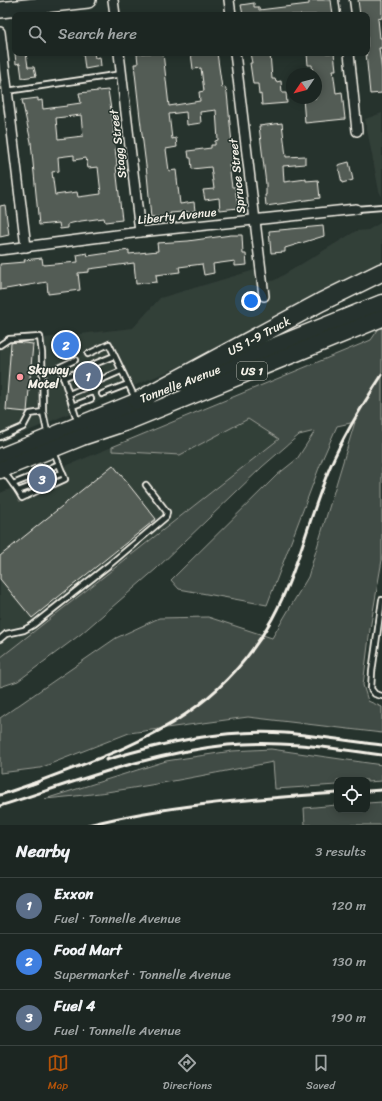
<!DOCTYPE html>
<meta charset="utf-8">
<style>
body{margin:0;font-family:Sriracha,sans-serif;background:#29322f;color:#f1f3f6}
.controls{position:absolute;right:12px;bottom:12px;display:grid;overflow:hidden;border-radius:8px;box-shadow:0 2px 10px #0003}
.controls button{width:36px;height:36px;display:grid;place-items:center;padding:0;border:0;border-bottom:1px solid #3a4340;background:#1c2622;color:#f1f3f6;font:20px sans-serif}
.compass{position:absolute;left:286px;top:68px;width:36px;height:36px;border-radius:50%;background:#1c2622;box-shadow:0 2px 10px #0003;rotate:235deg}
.you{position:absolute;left:251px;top:301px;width:14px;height:14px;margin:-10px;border:3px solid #fff;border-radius:50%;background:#1a73e8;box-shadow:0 0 0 6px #1a73e833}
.badge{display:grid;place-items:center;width:26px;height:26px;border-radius:50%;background:#b45309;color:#fff;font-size:13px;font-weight:700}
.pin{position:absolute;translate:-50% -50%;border:2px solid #fff;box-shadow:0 1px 4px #0006}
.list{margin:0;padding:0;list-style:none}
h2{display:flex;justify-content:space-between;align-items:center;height:52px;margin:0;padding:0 16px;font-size:17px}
h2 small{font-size:13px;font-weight:400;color:#a0a5a5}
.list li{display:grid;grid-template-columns:26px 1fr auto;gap:12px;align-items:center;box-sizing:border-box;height:56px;padding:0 16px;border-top:1px solid #3a4340}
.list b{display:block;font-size:15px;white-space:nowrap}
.list p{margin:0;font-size:13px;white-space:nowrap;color:#a0a5a5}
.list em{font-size:13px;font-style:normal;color:#a0a5a5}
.icon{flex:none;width:22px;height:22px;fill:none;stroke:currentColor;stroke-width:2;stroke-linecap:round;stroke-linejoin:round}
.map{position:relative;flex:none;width:382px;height:825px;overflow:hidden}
.search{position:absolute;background:#1c2622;box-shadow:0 2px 10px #0003;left:12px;right:12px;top:12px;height:44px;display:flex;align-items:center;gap:10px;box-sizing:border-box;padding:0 14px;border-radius:8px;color:#a0a5a5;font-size:15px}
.sheet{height:220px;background:#1c2622}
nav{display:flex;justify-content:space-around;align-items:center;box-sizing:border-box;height:56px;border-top:1px solid #3a4340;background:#1c2622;font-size:11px;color:#a0a5a5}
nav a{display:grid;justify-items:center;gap:2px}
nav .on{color:#b45309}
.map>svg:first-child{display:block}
.built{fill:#333f39}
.green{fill:#414b45;stroke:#9a9e96}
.building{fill:#525c55;stroke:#f4f1e8;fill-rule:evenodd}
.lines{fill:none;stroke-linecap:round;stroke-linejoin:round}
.service-casing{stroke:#f4f1e8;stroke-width:8}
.minor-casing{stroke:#f4f1e8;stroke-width:12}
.primary-casing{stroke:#f4f1e8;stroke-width:18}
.trunk-casing{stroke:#f4f1e8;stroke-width:19}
.motorway-casing{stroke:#f4f1e8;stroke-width:20}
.service{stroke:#26332d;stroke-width:4.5}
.minor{stroke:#26332d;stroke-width:9}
.primary{stroke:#26332d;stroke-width:15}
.trunk{stroke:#26332d;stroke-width:16}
.motorway{stroke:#26332d;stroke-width:17}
.rail{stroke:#f4f1e8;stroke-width:3}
.poi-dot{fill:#ff9aa2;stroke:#26332d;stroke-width:1.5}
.labels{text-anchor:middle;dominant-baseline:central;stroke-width:3;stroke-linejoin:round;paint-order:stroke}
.shield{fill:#26332d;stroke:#b6b8b0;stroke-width:1}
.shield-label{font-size:11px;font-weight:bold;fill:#f4f1e8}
.street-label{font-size:12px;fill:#f4f1e8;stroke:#26332d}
.poi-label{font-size:12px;font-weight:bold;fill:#f4f1e8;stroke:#26332d;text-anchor:start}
</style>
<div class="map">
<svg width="382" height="825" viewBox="0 0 382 825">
<rect width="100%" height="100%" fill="#26332d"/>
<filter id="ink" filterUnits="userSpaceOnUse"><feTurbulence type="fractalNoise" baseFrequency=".025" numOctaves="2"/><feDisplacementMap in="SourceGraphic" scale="8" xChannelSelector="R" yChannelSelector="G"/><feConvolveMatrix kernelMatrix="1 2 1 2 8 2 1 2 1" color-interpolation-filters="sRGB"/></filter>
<g filter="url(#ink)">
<g class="built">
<polygon points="382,113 382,197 379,191 365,119"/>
<polygon points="382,222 382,280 0,443 0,343 133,328 160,298 258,269 260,284 275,280 356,231 368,230"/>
<polygon points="248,418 279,439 0,658 0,493 112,447 112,450 180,455"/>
</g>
<g class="green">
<polygon points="382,324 382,560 370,629 363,685 368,701 382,707 382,733 248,717 129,733 40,768 0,773 0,718 116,638 159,618 208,617 272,638 308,577 355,422 337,426 322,460 267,605 179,589 171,580 277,475 297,459 315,431 299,435 262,467 156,569 81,634 18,681 0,687 0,658 279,439 248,419 180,455 112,451 112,447 371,340"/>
<path d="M271,749L382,765V781L367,782V780H337V785L275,789L273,762C198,776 121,793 45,799L166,761L232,751Z"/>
<polygon points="382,802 382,825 305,825 304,808 337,805 337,810 367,810 367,803"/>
</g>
<g class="building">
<polygon points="309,0 331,0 333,15 243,15 241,5 254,3 254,7 259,7 259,10 309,4"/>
<polygon points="358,0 382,0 382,18 378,19 380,38 382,38 382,48 379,48 382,72 382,93 370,94 366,53 367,53 367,15 360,15"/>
<polygon points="15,53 26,53 28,67 34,67 36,76 22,78 20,63 16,64"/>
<polygon points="83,53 94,53 95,58 100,57 101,66 85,69"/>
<polygon points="146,53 163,53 169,106 200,101 199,92 204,91 201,68 193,69 191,53 217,53 222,88 225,87 227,93 234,164 229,165 232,187 235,187 238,208 220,210 219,198 205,200 203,190 214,189 211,167 192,169 191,158 189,158 188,151 211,148 211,145 215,145 215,141 218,140 216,110 200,112 201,123 187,125 186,112 169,114 172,139 176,138 177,147 166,149 169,171 176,170 180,204 194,202 195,211 170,213 170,216 151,218 147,174 140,118 134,64 138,64 137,54"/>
<polygon points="250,53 270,53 272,79 275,79 276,82 281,81 282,93 286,93 287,103 262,105 261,94 259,95 258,84 253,84 250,63 252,63"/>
<polygon points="307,53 334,53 336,70 333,70 336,93 342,92 345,119 305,123 303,98 316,98 316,74 313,74 312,65 308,65"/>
<path d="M108,90L114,129V132H113L117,165H116L117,176L122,220L105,222L104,218L81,221L68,224V228L60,229L59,223L39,225L31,142L22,100L38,98V101L42,100L43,109L67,106V105L81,103L79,93ZM81,115L83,136L58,139L56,118ZM74,155V160L86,158L88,168L98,167L101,194L78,197L77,192L55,195L52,172L59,171L58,157Z"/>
<polygon points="282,123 286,157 305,156 305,164 283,166 284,182 306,179 306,181 318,180 320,198 266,206 265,195 266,195 266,184 259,126"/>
<polygon points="349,162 353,180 342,183 338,165"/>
<polygon points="5,205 9,235 0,237 0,206"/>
<polygon points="323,226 324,236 285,248 285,252 271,253 269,231"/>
<polygon points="231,235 242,235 243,254 246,254 247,265 235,266 235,261 213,264 214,273 204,275 202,264 179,267 180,272 156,275 157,282 136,284 134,263 89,269 89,272 78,273 80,290 48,294 47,282 0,290 0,264 25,262 24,260 42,258 43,265 78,262 77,255 87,253 88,256 129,250 129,254 158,251 157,243 188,241"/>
<polygon points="16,342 33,344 27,412 6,410 11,343"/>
<polygon points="113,465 156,519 32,618 0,579 0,556"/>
</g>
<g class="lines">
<g class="service-casing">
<g id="service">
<polyline points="7,91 122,74"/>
<polyline points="356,209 382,207"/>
<polyline points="0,345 9,339 40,337 42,353 43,412 48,436"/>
<polyline points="88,354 109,344 135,398"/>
<polyline points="75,360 60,367 78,423"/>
<polyline points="92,365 114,356"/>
<polyline points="63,378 80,371"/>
<polyline points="98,381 121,371"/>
<polyline points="69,394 86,387"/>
<polyline points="102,394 128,384"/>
<polyline points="73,406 91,399"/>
<polyline points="0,437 23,427 30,414 43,412"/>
<polyline points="48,469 59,464"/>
<polyline points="4,472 18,491 37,484"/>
<polyline points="51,477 63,473"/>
<polyline points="13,484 33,476"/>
<polyline points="54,484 65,479 54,452"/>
<polyline points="18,491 22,498 39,490"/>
<polyline points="382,600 372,672 371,689 375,694 382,696"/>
<polyline points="0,639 6,634 24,630 33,625 109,565 166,517 167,512 146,485"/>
</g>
</g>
<g class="minor-casing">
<g id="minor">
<polyline points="113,0 115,15"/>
<polyline points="229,0 231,15"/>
<polyline points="344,0 346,15"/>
<polyline points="0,32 26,247"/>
<polyline points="119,53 140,232"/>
<polyline points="235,53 264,296"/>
<polyline points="349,53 357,131"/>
<polyline points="0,250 140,232 356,209"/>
</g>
</g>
<g class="primary-casing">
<polyline id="primary" points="0,10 88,0"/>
</g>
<g class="trunk-casing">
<g id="trunk">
<polyline points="183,383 382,303"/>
<polyline points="0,457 148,397"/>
<polyline points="0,470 82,437 124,423 382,318"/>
</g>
</g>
<g class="motorway-casing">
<polyline id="motorway" points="137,401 321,302 382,272"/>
</g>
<use href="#service" class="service"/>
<use href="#minor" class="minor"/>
<use href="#primary" class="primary"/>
<use href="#trunk" class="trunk"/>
<use href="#motorway" class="motorway"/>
<g class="rail">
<path d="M106,760C164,742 224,729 285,733C318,736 350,741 382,745"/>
<path d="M32,784C83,764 140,746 186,714C221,690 251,657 272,619C298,571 309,517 330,467C344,434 363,404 382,375"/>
<polyline points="367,791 382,790"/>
<polyline points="0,795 38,782"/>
<path d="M0,806C75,782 149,753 228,745C279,740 331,748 382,755"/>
<path d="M88,825C170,804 253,799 337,793"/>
</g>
</g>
</g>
<circle class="poi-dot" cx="20" cy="377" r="4"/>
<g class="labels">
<rect class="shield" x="237" y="362" width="30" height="18" rx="3"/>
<g class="shield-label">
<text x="252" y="371">US 1</text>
</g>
<g class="street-label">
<text transform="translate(118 144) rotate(-97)">Stagg Street</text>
<text transform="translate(237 176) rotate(-96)">Spruce Street</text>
<text transform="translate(177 216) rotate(-6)">Liberty Avenue</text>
<text transform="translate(259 336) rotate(-28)">US 1-9 Truck</text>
<text transform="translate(180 384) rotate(-21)">Tonnelle Avenue</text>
</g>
<g class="poi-label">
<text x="28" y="370">Skyway<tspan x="28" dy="14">Motel</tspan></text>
</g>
</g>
</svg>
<div class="controls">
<button><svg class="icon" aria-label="locate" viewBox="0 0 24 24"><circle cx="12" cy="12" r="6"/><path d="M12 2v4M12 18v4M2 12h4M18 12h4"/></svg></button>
</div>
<svg class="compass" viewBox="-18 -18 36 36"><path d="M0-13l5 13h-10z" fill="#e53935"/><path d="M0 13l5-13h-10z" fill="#a0a5a5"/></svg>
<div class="you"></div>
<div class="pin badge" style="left:88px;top:376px;background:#5c6f8a">1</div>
<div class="pin badge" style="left:66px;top:345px;background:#3f7fe0">2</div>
<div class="pin badge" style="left:42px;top:479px;background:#5c6f8a">3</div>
<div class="search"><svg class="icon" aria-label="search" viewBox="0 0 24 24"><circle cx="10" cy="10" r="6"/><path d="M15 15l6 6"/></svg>Search here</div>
</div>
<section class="sheet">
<h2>Nearby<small>3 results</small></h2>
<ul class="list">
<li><span class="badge" style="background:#5c6f8a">1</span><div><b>Exxon</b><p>Fuel · Tonnelle Avenue</p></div><em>120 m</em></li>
<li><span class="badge" style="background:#3f7fe0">2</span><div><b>Food Mart</b><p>Supermarket · Tonnelle Avenue</p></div><em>130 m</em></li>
<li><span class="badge" style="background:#5c6f8a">3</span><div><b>Fuel 4</b><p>Fuel · Tonnelle Avenue</p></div><em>190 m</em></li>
</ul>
</section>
<nav>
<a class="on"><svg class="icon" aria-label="map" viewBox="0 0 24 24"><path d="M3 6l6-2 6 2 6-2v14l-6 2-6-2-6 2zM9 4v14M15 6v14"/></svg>Map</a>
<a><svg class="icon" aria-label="directions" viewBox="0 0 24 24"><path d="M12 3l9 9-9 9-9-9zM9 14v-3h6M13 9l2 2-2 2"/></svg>Directions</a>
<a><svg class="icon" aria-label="saved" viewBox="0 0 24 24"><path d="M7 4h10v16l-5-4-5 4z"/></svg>Saved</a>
</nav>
